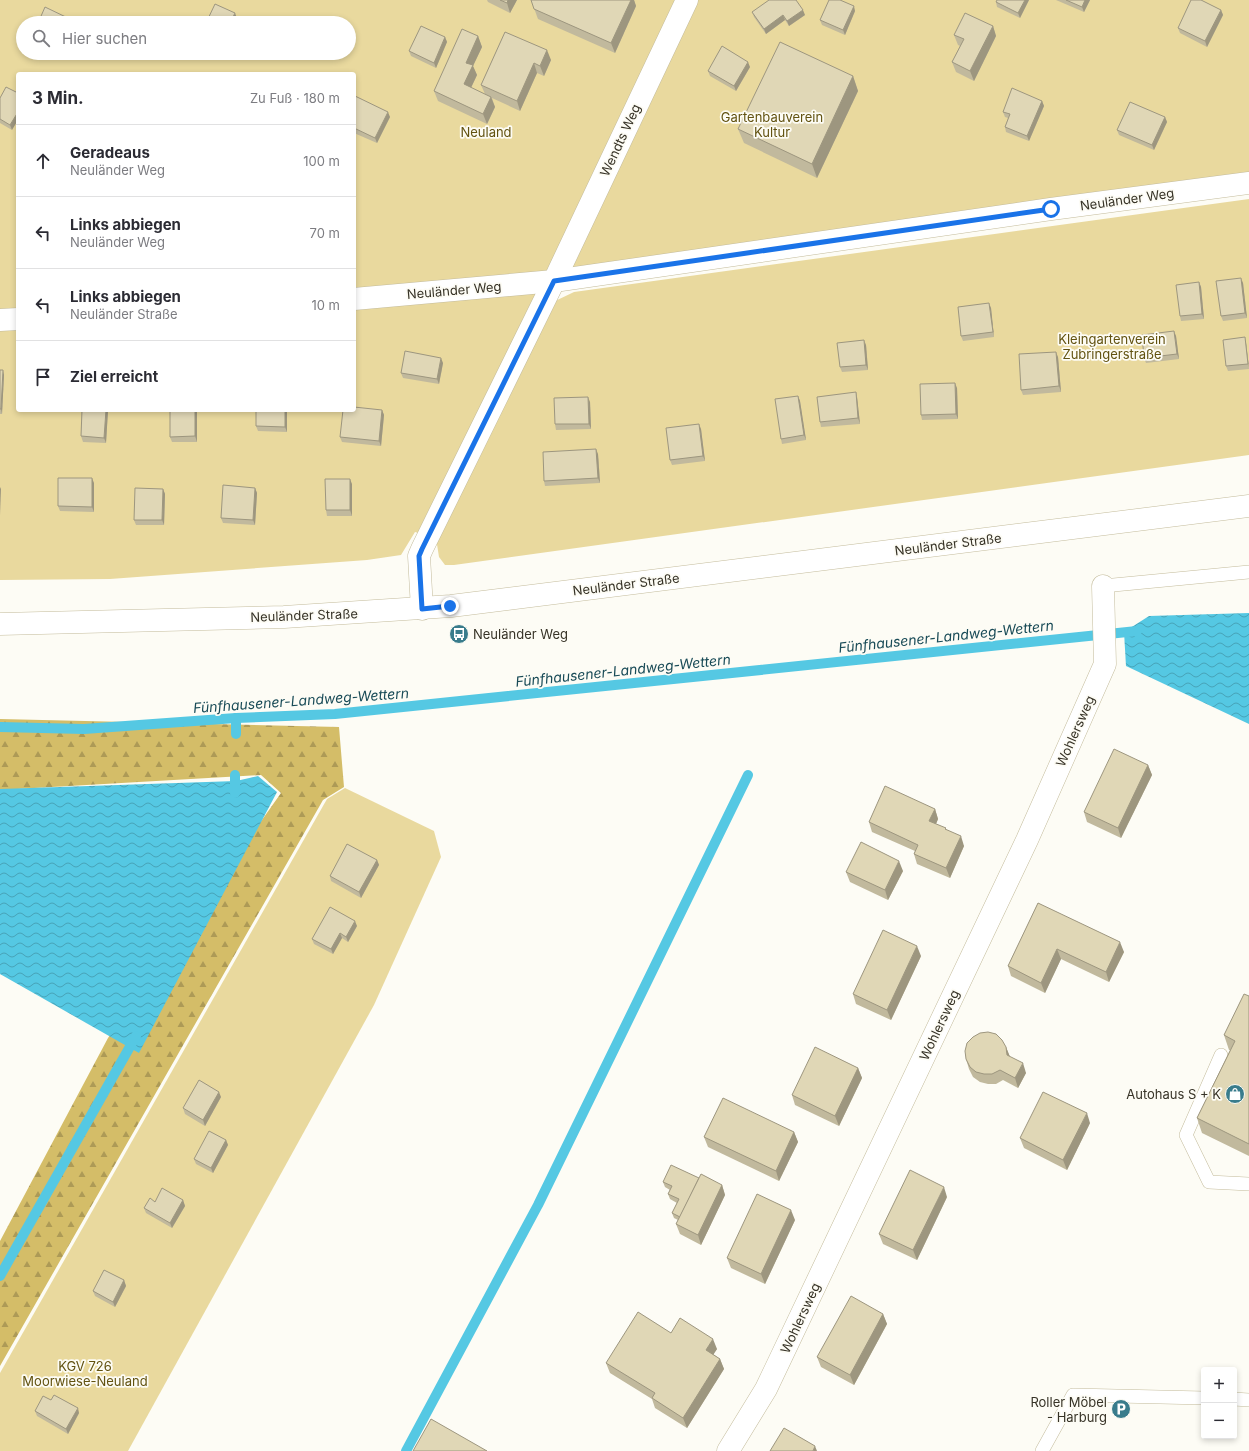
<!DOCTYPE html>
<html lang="de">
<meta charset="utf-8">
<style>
body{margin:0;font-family:Inter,sans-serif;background:#f7f7f7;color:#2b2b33}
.controls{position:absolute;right:12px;bottom:12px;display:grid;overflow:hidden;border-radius:4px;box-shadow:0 2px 6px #0003}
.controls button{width:36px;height:36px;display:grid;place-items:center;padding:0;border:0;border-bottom:1px solid #e1e1e2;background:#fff;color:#2b2b33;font:20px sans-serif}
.stop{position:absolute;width:12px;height:12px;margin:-9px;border:3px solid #1a73e8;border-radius:50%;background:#fff}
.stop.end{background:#1a73e8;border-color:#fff;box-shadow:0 1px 4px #0008}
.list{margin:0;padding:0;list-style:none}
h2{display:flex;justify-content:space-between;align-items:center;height:52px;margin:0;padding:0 16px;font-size:17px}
h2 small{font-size:13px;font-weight:400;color:#7c7c81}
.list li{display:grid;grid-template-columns:26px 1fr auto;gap:12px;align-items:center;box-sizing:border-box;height:72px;padding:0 16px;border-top:1px solid #e1e1e2}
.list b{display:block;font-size:15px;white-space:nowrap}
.list p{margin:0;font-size:13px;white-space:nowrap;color:#7c7c81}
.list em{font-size:13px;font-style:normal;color:#7c7c81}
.icon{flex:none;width:22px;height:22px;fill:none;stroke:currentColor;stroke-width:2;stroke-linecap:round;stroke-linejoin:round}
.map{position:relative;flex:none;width:1249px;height:1451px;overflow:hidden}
.search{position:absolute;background:#fff;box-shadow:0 2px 6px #0003;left:16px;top:16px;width:340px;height:44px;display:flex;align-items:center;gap:10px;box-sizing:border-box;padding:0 14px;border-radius:22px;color:#7c7c81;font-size:15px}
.panel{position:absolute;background:#fff;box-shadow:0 2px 6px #0003;left:16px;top:72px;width:340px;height:340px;border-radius:4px}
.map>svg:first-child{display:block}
.forest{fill:url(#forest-firs)}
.garden{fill:#e9d99e;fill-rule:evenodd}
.water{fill:url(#water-waves)}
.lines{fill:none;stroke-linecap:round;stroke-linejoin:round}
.stream{stroke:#55c8e3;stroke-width:10}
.service-casing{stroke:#c4bc9c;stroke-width:14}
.minor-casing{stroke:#c4bc9c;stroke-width:23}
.secondary-casing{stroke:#c4bc9c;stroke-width:23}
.service{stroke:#fff;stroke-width:13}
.minor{stroke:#fff;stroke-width:22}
.secondary{stroke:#fff;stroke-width:22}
.wall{fill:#c1b99d}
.shaded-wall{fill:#9d967f}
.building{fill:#e0d7b6;stroke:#9d967f}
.route{stroke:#1a73e8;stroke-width:5}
.labels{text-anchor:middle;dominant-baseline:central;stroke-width:3.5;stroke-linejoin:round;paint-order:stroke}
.park-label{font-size:13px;fill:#625210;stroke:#fdfcf5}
.street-label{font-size:13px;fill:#373327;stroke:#fdfcf5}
.poi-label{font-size:13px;fill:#373327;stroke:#fdfcf5;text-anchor:end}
.water-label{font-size:14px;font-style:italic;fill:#194b57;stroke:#fdfcf5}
</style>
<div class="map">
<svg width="1249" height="1451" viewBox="0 0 1249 1451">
<defs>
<pattern id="forest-firs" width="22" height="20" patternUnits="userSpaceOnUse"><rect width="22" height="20" fill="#d4bd68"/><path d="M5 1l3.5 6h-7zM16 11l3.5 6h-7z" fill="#ad9a56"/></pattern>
<pattern id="water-waves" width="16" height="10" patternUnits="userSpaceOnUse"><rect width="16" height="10" fill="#55c8e3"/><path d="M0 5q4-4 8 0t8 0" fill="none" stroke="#47a3b8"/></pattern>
</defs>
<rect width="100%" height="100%" fill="#fdfcf5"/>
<polygon class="forest" points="0,719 339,727 344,787 323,800 0,1366 0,1241 108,1038 281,793 261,775 0,790"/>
<g class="garden">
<path d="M0,0H1249V184L562,279L551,303L574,292L1249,199V455L454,565H445L439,557L436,538L415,532L401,555L367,560L110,579L0,580ZM23,23H349V53H23ZM18,74H354V410H18Z"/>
<polygon points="345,788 434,831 441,857 374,1005 128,1451 0,1451 0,1373 327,799"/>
</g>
<g class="water">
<polygon points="1249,613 1249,724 1126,666 1124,632 1149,616"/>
<polygon points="258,776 277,792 139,1053 0,974 0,789 236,781"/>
</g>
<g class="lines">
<g class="stream">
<polyline points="0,727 84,729 236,718 335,714 1137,631"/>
<polyline points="236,734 236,718"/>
<polyline points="235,793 235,775"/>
<polyline points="0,1276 136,1036"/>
<polyline points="406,1451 538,1205 748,775"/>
</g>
<g class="service-casing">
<g id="service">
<polyline points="1103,586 1249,572"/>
<polyline points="1221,1055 1186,1135 1209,1182 1249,1184"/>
<polyline points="1234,1399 1249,1400"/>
<polyline points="1042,1451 1073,1395 1204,1398"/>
</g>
</g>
<g class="minor-casing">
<g id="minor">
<polyline points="354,299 554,281 1051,209 1249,183"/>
<polyline points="0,320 18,319"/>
<polyline points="422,609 419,556 422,549 554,281 687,0"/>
<polyline points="728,1451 766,1389 1027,840 1105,664 1103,586"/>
</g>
</g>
<g class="secondary-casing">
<polyline id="secondary" points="0,624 284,617 451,606 1249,506"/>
</g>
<use href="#service" class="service"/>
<use href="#minor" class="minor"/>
<use href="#secondary" class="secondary"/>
</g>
<g class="wall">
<polygon points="487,0 517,0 510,13 488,2"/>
<polygon points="531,0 634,0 636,6 615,53 538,19"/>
<polygon points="1029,0 1020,18 997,7 996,2"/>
<polygon points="1056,0 1090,0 1084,12"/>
<polygon points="1221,10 1223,15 1207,47 1180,33 1178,28"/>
<polygon points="855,11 845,35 822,25 820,20"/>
<polygon points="752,12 805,15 789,26 785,20 766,34 754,17"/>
<polygon points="993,26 996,36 974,81 956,72 952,62 960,46 958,45 954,35"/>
<polygon points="505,32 551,60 544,76 537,73 520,111 492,98 495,107 487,124 438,101 434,91 478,36 482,47 473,66 477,75 471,88 485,94 481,85"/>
<polygon points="445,37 447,42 436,68 411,56 409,51"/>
<polygon points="314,53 332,53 328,60"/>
<polygon points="750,67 736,91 710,76 708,71"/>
<polygon points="853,76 858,91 817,178 744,143 738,129"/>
<polygon points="6,87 12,130 0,123 0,98"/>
<polygon points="354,98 390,117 377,143 354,133"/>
<polygon points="1042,101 1044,106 1029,141 1006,132 1005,127 1008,118 1005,117 1003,112"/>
<polygon points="1165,117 1167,122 1154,150 1119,135 1117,130"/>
<polygon points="1199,282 1201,287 1204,319 1181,321 1180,316"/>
<polygon points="1243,283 1247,318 1223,321 1221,316"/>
<polygon points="991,308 994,337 963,341 961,336"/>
<polygon points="1176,336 1179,359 1146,363 1144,358"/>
<polygon points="1246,343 1249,369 1228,371 1226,366"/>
<polygon points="866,345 868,370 842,372 840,367"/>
<polygon points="1058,357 1061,392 1023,395 1021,390"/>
<polygon points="443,363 439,384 403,378 401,373"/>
<polygon points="0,370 4,375 2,414 0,414"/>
<polygon points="957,388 958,419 922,420 921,415"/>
<polygon points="856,392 857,397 860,424 821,427 820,422"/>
<polygon points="798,396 800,401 806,440 782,444 781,439"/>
<polygon points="590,402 591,429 556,430 555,424"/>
<polygon points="82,410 108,410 106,443 83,442 81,436"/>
<polygon points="170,410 197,410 197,442 172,442 170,437"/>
<polygon points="256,410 287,410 287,432 258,431 256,426"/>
<polygon points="382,410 384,415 381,446 342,442 340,437"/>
<polygon points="701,429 705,461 672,465 670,460"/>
<polygon points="598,454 600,483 545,486 544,481"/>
<polygon points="94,483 94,512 60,511 58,506"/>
<polygon points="352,484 352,516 327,516 326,510"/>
<polygon points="255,488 257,493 255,525 223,523 221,518"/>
<polygon points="163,489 165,494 164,525 136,525 134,520"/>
<polygon points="1148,765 1152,775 1121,838 1087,822 1084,812"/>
<polygon points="935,809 938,819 936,824 947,830 964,846 950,878 917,864 914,854 915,851 872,832 869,822"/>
<polygon points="377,860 379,865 361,898 331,881 330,876"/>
<polygon points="903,871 888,900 850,882 846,872"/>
<polygon points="1038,903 1124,952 1109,982 1061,959 1045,993 1011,976 1008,966"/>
<polygon points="357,926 348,942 342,938 333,954 314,944 312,939"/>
<polygon points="921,956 891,1020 856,1004 853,994"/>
<polygon points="1249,996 1249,1156 1202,1133 1197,1118 1230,1050 1229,1050 1224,1035"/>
<polygon points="1006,1047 1010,1057 1026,1073 1018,1088 1003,1080 996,1084 988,1084 980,1082 973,1077 969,1069 966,1059"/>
<polygon points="858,1068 862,1078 839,1126 795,1105 792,1095"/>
<polygon points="221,1097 205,1126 185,1114 183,1108"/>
<polygon points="1090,1123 1067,1170 1024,1148 1020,1138"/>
<polygon points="794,1132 798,1142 779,1181 708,1147 704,1137"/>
<polygon points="226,1140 228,1145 213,1173 196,1164 194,1159"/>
<polygon points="699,1178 722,1185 725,1195 701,1245 680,1234 676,1224 678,1220 674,1218 672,1213 677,1203 670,1199 668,1194 670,1190 665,1187 663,1182"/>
<polygon points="947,1197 917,1260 883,1244 879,1234"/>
<polygon points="183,1200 185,1206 172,1228 146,1213 144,1208 155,1202"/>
<polygon points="795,1220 765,1284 731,1268 727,1258"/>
<polygon points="124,1280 126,1286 115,1307 95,1296 93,1291"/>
<polygon points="883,1314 887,1324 854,1385 821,1367 817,1357"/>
<polygon points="671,1333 717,1349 713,1354 720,1359 724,1369 687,1428 655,1408 652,1399 610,1373 606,1363"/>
<polygon points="35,1411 79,1413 68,1434 37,1416"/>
</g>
<g class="shaded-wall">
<polygon points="508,0 517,0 510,13 507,3"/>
<polygon points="631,0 634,0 636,6 615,53 611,43"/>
<polygon points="1025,0 1029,0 1020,18 1018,13"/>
<polygon points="1085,0 1090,0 1084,12 1082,7"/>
<polygon points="854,6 855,11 845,35 843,30"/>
<polygon points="803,10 805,15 789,26 787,21"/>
<polygon points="1221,10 1223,15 1207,47 1205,41"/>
<polygon points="235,13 237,18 235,23 230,23"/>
<polygon points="783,15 785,20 766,34 764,29"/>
<polygon points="993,26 996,36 974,81 970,71"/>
<polygon points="478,36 482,47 473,66 477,75 468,94 464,84 466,63"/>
<polygon points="445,37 447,42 436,68 434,63"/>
<polygon points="547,50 551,60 544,76 540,66"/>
<polygon points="328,53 332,53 328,60 327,55"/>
<polygon points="748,62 750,67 736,91 734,86"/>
<polygon points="534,63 537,73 520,111 517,101"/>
<polygon points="853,76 858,91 817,178 812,164"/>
<polygon points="491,97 495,107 487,124 483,114"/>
<polygon points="1042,101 1044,106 1029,141 1027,136"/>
<polygon points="18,112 18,120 12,130 10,125"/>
<polygon points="388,112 390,117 377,143 375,138"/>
<polygon points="1165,117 1167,122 1154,150 1152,145"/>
<polygon points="1241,278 1243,283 1247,318 1245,313"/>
<polygon points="1199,282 1201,287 1204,319 1202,314"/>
<polygon points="989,303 991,308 994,337 993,332"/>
<polygon points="1174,331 1176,336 1179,359 1177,354"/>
<polygon points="1245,337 1246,343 1249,368 1248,364"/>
<polygon points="864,340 866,345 868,370 866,365"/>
<polygon points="1056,352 1058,357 1061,392 1059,386"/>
<polygon points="441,358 443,363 439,384 437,379"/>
<polygon points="3,370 4,375 2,414 1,409"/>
<polygon points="955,383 957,388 958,419 956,414"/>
<polygon points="856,392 857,397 860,424 858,418"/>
<polygon points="798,396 800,401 806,440 804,435"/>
<polygon points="588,397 590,402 591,429 589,424"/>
<polygon points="106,410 108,411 106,443 104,438"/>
<polygon points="195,410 197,410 197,442 195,436"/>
<polygon points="285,410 287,410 287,432 285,427"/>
<polygon points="382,410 384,415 381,446 379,441"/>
<polygon points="699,424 701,429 705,461 703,456"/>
<polygon points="596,449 598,454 600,483 598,478"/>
<polygon points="92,478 94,483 94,512 92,507"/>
<polygon points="350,479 352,484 352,516 350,510"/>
<polygon points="0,487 1,489 0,515"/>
<polygon points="255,488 257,493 255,525 253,520"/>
<polygon points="163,489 165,494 164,525 162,520"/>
<polygon points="1148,765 1152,775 1121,838 1118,828"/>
<polygon points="935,809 938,819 933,831 929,821"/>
<polygon points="961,836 964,846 950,878 946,868"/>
<polygon points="377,860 379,865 361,898 359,892"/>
<polygon points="899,861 903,871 888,900 885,890"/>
<polygon points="355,921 357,926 348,942 346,937"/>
<polygon points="340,933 342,938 333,954 331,949"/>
<polygon points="1120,942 1124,952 1109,982 1106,972"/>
<polygon points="917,946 921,956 891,1020 887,1010"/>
<polygon points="1057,949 1061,959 1045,993 1041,983"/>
<polygon points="1006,1047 1010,1057 1007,1055"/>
<polygon points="1023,1063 1026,1073 1018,1088 1015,1078"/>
<polygon points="858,1068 862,1078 839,1126 835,1116"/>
<polygon points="219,1092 221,1097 205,1126 203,1120"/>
<polygon points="1087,1113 1090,1123 1067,1170 1063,1160"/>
<polygon points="794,1132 798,1142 779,1181 776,1171"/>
<polygon points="226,1140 228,1145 213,1173 211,1168"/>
<polygon points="722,1185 725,1195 701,1245 698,1235"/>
<polygon points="944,1187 947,1197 917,1260 913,1250"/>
<polygon points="183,1200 185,1206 172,1228 170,1223"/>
<polygon points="791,1210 795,1220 765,1284 761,1274"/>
<polygon points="124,1280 126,1286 115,1307 113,1302"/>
<polygon points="883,1314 887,1324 854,1385 850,1375"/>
<polygon points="713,1339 717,1349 710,1360 706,1350"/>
<polygon points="720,1359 724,1369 687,1428 683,1418"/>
<polygon points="78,1408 79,1413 68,1434 66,1429"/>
<polygon points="815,1446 817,1451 813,1451"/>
</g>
<g class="building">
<polygon points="500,0 508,0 507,3"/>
<polygon points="531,0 631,0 611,43 534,9"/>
<polygon points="769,0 796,0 803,10 787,21 783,15 764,29 752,12"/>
<polygon points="829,0 840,0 854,6 843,30 820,20"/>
<polygon points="997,0 1025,0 1018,13 996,2"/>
<polygon points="1066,0 1085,0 1082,7"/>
<polygon points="1191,0 1201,0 1221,10 1205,41 1178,28"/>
<polygon points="215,4 235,13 230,23 206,23"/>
<polygon points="45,7 70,19 68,23 38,23"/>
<polygon points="965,13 993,26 970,71 952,62 964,39 954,35"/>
<polygon points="313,19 323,23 311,23"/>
<polygon points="421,26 445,37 434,63 409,51"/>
<polygon points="462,29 478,36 466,63 473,65 464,84 491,97 483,114 434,91"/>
<polygon points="505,32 547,50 540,66 534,63 517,101 481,85"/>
<polygon points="780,42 853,76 812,164 738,129"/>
<polygon points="722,46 748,62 734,86 708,71"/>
<polygon points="322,53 328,53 327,55"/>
<polygon points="6,87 18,93 18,112 10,125 0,119 0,98"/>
<polygon points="1012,88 1042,101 1027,136 1005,127 1010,114 1003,112"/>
<polygon points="355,96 388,112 375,138 354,128 354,98"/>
<polygon points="1130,102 1165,117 1152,145 1117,130"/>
<polygon points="1241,278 1245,313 1221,316 1216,281"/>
<polygon points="1199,282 1202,314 1180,316 1176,285"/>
<polygon points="989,303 993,332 961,336 958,307"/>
<polygon points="1174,331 1177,354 1144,358 1142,335"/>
<polygon points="1245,337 1248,364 1226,366 1223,340"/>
<polygon points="864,340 866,365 840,367 837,343"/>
<polygon points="405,351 441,358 437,379 401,373"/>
<polygon points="1056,352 1059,386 1021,390 1019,354"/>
<polygon points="0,370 3,370 1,409 0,409"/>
<polygon points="955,383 956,414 921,415 920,384"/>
<polygon points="856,392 858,418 820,422 817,397"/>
<polygon points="798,396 804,435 781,439 775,399"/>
<polygon points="588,397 589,424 555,424 554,398"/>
<polygon points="354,407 382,410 379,441 340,437 343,410 354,410"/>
<polygon points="82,410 106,410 104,438 81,436"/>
<polygon points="170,410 195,410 195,436 170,437"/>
<polygon points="256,410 285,410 285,427 256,426"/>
<polygon points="699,424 703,456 670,460 666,428"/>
<polygon points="596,449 598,478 544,481 543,452"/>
<polygon points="58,478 92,478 92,507 58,506"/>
<polygon points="325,479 350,479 350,510 326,510"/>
<polygon points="223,485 255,488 253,520 221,518"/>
<polygon points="135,488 163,489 162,520 134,520"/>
<polygon points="1114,749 1148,765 1118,828 1084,812"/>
<polygon points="885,786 935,809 929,821 946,828 945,829 961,836 946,868 914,854 918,845 869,822"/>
<polygon points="861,842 899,861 885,890 846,872"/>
<polygon points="347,844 377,860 359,892 330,876"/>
<polygon points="1038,903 1120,942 1106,972 1057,949 1041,983 1008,966"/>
<polygon points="330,907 355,921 346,937 340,933 331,949 312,939"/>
<polygon points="883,930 917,946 887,1010 853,994"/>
<polygon points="1244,994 1249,996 1249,1144 1197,1118 1235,1041 1224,1035"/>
<polygon points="988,1032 996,1034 1002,1040 1006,1047 1007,1055 1023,1063 1015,1078 1000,1070 992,1074 984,1074 976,1072 970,1067 966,1059 965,1051 967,1043 973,1037 980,1033"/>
<polygon points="815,1047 858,1068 835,1116 792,1095"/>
<polygon points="199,1080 219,1092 203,1120 183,1108"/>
<polygon points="1043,1092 1087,1113 1063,1160 1020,1138"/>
<polygon points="723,1098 794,1132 776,1171 704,1137"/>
<polygon points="209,1131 226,1140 211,1168 194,1159"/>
<polygon points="671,1165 699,1178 680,1217 672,1213 679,1199 668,1194 672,1186 663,1182"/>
<polygon points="910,1170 944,1187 913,1250 879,1234"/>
<polygon points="701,1174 722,1185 698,1235 676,1224"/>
<polygon points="162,1188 183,1200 170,1223 144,1208 150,1198 155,1202"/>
<polygon points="757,1194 791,1210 761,1274 727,1258"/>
<polygon points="104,1270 124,1280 113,1302 93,1291"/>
<polygon points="851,1296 883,1314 850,1375 817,1357"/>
<polygon points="638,1312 671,1333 680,1318 713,1339 706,1350 720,1359 683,1418 652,1398 655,1393 606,1363"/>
<polygon points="54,1395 78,1408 66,1429 35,1411 43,1396 51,1400"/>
<polygon points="431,1419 487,1451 413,1451"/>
<polygon points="784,1428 815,1446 813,1451 770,1451"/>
</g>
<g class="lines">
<polyline class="route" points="450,606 422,609 419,556 422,549 554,281 1051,209"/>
</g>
<defs>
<g id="bus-disc" transform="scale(1)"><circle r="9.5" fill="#397c8c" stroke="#fdfcf5"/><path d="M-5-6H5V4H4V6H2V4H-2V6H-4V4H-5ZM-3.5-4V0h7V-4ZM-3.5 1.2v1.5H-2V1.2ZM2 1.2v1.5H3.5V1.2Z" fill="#fff"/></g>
<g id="shop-disc" transform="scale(1)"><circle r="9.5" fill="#397c8c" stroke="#fdfcf5"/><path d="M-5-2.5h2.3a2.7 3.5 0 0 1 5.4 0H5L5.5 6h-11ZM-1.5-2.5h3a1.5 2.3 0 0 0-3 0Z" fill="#fff"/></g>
<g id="parking-disc" transform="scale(1)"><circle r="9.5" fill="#397c8c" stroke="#fdfcf5"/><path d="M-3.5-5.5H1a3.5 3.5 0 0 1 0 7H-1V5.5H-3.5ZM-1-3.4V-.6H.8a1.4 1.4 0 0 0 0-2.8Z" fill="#fff"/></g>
</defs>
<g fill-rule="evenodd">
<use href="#bus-disc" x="459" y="634"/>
<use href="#shop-disc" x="1235" y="1094"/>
<use href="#parking-disc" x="1121" y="1409"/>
</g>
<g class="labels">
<g class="park-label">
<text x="772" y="117">Gartenbauverein<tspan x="772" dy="15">Kultur</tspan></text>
<text x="486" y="132">Neuland</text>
<text x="1112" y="339">Kleingartenverein<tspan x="1112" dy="15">Zubringerstraße</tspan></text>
<text x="85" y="1366">KGV 726<tspan x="85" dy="15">Moorwiese-Neuland</tspan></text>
</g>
<g class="street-label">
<text transform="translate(620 140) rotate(-65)">Wendts Weg</text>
<text transform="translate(1127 199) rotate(-8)">Neuländer Weg</text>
<text transform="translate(454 290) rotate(-5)">Neuländer Weg</text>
<text transform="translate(948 544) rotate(-7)">Neuländer Straße</text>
<text transform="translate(626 584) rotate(-7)">Neuländer Straße</text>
<text transform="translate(304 615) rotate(-2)">Neuländer Straße</text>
<text transform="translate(1075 731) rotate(-66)">Wohlersweg</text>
<text transform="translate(939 1025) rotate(-65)">Wohlersweg</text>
<text transform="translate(800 1318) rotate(-65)">Wohlersweg</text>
</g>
<g class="poi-label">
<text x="473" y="634" text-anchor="start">Neuländer Weg</text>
<text x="1221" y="1094">Autohaus S + K</text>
<text x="1107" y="1402">Roller Möbel<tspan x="1107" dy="15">- Harburg</tspan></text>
</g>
<g class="water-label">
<text transform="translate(946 636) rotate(-6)">Fünfhausener-Landweg-Wettern</text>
<text transform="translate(623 670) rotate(-6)">Fünfhausener-Landweg-Wettern</text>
<text transform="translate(301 700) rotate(-4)">Fünfhausener-Landweg-Wettern</text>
</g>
</g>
</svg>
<div class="controls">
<button>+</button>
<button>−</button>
</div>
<div class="stop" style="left:1051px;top:209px"></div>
<div class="stop end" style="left:450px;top:606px"></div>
<div class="search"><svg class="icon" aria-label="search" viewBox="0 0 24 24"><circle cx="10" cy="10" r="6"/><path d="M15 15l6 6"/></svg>Hier suchen</div>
<section class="panel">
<h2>3 Min.<small>Zu Fuß · 180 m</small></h2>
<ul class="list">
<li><svg class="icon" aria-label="ahead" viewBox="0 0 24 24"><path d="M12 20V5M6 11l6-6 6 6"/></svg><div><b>Geradeaus</b><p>Neuländer Weg</p></div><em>100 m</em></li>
<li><svg class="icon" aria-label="left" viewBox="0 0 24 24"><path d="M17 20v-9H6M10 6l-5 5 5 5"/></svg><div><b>Links abbiegen</b><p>Neuländer Weg</p></div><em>70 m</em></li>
<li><svg class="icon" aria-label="left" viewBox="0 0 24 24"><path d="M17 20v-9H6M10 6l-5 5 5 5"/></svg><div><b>Links abbiegen</b><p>Neuländer Straße</p></div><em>10 m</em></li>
<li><svg class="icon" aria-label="arrive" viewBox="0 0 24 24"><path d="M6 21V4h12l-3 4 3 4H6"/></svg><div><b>Ziel erreicht</b></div></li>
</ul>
</section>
</div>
